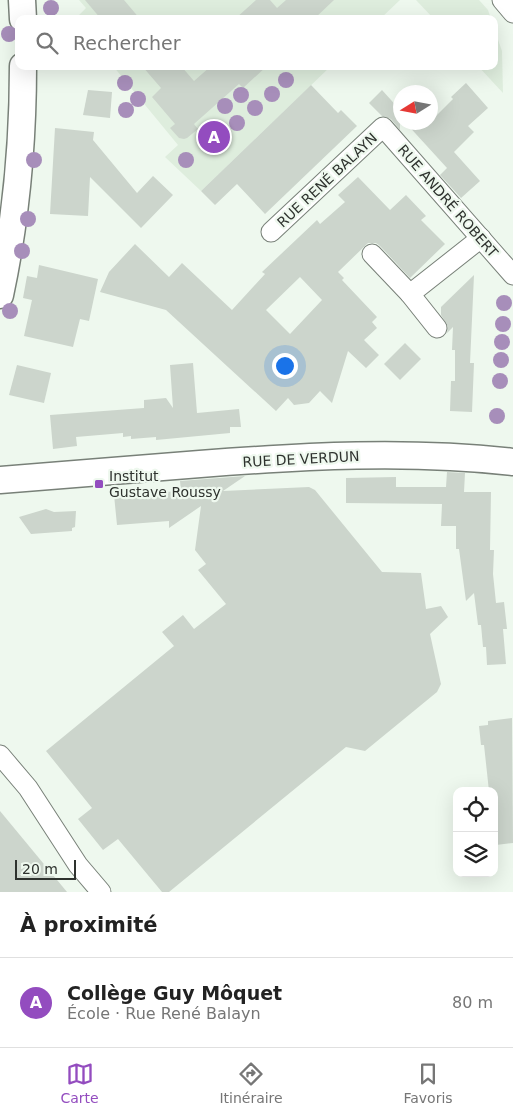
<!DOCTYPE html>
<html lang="fr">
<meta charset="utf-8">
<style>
body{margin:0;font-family:"DejaVu Sans",sans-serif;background:#f2f2f2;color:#222}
.controls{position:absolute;right:15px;bottom:15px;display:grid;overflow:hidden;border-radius:10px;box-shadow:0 5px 20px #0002}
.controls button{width:45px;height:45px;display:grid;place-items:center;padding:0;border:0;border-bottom:1px solid #e0e0e0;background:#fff;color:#222;font:25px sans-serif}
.compass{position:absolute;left:393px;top:85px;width:45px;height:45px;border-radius:50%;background:#fff;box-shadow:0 5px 20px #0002;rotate:259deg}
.scale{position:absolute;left:15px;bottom:12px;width:61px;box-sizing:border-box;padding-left:5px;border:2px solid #2e322e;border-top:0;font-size:14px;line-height:18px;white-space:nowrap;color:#2e322e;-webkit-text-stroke:4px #eef8ee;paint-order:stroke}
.you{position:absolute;left:284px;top:365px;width:18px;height:18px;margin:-12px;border:4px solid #fff;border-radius:50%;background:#1a73e8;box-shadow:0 0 0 8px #1a73e833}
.badge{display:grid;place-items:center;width:32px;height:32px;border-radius:50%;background:#934cbf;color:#fff;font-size:16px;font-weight:700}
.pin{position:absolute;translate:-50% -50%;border:2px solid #fff;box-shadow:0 1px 5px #0006}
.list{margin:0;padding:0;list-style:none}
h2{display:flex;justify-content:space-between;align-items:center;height:65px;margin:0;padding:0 20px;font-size:21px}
h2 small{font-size:16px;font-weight:400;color:#767676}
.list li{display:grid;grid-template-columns:32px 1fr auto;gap:15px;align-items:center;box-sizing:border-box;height:90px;padding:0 20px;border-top:1px solid #e0e0e0}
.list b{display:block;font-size:19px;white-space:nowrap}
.list p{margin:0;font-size:16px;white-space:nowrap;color:#767676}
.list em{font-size:16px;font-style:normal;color:#767676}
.icon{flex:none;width:28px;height:28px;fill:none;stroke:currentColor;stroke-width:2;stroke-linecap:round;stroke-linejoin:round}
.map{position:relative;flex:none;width:513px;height:892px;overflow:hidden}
.search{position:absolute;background:#fff;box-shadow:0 5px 20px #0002;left:15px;right:15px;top:15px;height:55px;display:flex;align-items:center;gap:12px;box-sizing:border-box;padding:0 18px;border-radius:10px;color:#767676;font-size:19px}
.sheet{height:155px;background:#fff}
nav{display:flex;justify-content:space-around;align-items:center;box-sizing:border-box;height:70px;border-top:1px solid #e0e0e0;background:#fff;font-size:14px;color:#767676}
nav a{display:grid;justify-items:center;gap:2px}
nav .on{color:#934cbf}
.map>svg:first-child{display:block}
.built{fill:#deeddd}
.building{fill:#ccd5cc;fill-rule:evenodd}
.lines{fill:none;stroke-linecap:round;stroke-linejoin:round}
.street-casing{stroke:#788078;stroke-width:21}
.secondary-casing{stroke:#788078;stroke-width:29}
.street{stroke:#fff;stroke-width:19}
.secondary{stroke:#fff;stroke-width:26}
.tree{fill:#a78eba}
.poi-dot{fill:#934cbf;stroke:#eef8ee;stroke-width:2}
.labels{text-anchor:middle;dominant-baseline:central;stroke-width:4.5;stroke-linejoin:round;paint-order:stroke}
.street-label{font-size:14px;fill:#2e322e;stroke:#eef8ee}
.poi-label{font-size:14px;fill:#2e322e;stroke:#eef8ee;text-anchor:start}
</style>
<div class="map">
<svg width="513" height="892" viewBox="0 0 513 892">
<rect width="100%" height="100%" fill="#eef8ee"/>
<g class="built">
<polygon points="79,0 400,0 380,19 75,19 86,8"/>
<polygon points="416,0 479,0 488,10 491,19 434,19"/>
<polygon points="494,28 502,51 503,93 478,66 494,66"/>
<polygon points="113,66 331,66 201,191 165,157 178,145"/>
</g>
<g class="building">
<polygon points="85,0 124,0 140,19 101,19"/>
<polygon points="256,0 270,0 277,8 286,0 334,0 314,19 235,19"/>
<polygon points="142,66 181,66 194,81 211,66 267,66 243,88 239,84 194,124 198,129 187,138 184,139 179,138 170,128 175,124 152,97 161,88"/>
<polygon points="466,83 488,108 468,126 474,132 454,152 480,181 461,198 440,175 447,168 405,122 430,122 453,99 451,97"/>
<polygon points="311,85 338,113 341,110 357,126 265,214 237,184 215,205 201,191"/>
<polygon points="88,90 112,92 110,118 83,115"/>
<polygon points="382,90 400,110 400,130 391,119 382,116 369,103"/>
<polygon points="55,128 94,132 93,140 137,193 153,176 173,195 141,228 90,177 88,216 50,214"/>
<path d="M358,177L390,210L406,195L426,216L421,220L445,244L410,278L380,246L376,243H368L338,272L344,278L342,280L377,317L372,322L377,328L364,340L379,355L366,368L348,351L332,403L320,391L309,403L294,405L288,398L276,411L166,310L100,292L109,272L135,244L169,277L182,263L232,310L265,274L262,272L317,220L320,224L345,202L338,195ZM300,277L322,300L290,334L266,310Z"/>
<polygon points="39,265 98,279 89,321 80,319 73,347 24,336 32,300 23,298 27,276 37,278"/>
<polygon points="474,275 470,363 474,363 472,412 450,411 451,381 455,381 455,350 452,350 453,327 447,333 448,326 441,315 441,307"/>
<polygon points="405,343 421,359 400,380 384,364"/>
<polygon points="193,363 197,413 239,409 241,427 230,427 230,433 156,440 156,437 131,439 131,436 123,437 123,433 76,437 77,446 53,449 50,415 144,408 144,400 166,398 173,408 170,365"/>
<polygon points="17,365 51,373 44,403 9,395"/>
<polygon points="447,472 465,473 464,492 491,492 490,550 494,550 493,574 496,603 504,602 507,629 503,629 506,664 487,665 486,647 483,647 481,625 478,625 474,593 466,601 459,549 456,549 456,526 441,526 442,504 346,503 346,478 396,477 396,487 446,487"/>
<polygon points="245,476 223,491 309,487 315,490 382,572 421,573 426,609 441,606 448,617 430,634 441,684 437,692 365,751 346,747 169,892 162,892 118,839 103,850 78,819 92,808 46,751 174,646 162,632 183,615 194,629 226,604 198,570 206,564 195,550 201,506 169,528 169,521 117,525 114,495 181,491 180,481"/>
<polygon points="46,509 54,512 76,511 75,527 72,528 72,531 31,534 19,517"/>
<polygon points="512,718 513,843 496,845 494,791 489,791 484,745 481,745 479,726 488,725 488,721"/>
<polygon points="0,811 67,892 0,892"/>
</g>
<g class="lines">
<g class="street-casing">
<g id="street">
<polyline points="502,0 513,13"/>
<polyline points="271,232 383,127 513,275"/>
<polyline points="372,254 410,294 437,328"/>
<polyline points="410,294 481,238"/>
<polyline points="0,755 28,788 78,865 101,892"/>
</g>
</g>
<g class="secondary-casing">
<g id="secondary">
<polyline points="22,0 23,19"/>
<path d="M0,295C16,220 23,142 23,66"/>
<path d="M0,480C67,475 133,469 200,464C304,456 409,450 513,462"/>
</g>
</g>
<use href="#street" class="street"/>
<use href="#secondary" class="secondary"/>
</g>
<g class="tree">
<circle cx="51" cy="8" r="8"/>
<circle cx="9" cy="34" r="8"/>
<circle cx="286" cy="80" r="8"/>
<circle cx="125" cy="83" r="8"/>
<circle cx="272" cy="94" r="8"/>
<circle cx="241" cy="95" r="8"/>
<circle cx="138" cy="99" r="8"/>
<circle cx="225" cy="106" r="8"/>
<circle cx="255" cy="108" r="8"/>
<circle cx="126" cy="110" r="8"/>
<circle cx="237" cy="123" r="8"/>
<circle cx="34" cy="160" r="8"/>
<circle cx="186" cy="160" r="8"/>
<circle cx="28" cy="219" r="8"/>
<circle cx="22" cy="251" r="8"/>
<circle cx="504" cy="303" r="8"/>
<circle cx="10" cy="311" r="8"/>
<circle cx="503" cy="324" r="8"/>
<circle cx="502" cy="342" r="8"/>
<circle cx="501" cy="360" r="8"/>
<circle cx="500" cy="381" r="8"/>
<circle cx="497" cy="416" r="8"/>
</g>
<rect class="poi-dot" x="94" y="479" width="10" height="10" rx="2.5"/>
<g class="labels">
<g class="street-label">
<text transform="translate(327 180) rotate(-43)">RUE RENÉ BALAYN</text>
<text transform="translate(448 201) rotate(49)">RUE ANDRÉ ROBERT</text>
<text transform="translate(301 459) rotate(-3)">RUE DE VERDUN</text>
</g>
<g class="poi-label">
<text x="109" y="476">Institut<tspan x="109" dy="16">Gustave Roussy</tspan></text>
</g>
</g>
</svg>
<div class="controls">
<button><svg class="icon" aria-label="locate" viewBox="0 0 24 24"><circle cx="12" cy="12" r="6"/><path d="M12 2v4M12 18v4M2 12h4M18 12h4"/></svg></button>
<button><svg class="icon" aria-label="layers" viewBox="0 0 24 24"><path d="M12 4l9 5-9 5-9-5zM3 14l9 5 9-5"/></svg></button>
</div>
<svg class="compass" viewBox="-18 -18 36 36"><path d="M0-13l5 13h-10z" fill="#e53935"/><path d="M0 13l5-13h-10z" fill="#767676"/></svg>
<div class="scale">20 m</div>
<div class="you"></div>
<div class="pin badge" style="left:214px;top:137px">A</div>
<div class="search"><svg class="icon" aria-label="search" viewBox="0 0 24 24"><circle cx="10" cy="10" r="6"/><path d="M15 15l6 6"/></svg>Rechercher</div>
</div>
<section class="sheet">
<h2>À proximité<small></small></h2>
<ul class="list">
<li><span class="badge">A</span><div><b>Collège Guy Môquet</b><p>École · Rue René Balayn</p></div><em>80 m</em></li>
</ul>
</section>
<nav>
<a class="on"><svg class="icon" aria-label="map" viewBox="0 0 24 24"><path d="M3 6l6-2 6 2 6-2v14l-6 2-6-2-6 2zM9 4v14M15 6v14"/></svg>Carte</a>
<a><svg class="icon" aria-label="directions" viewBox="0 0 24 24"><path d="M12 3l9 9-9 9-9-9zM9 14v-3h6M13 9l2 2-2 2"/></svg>Itinéraire</a>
<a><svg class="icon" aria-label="saved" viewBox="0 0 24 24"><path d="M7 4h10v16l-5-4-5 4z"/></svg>Favoris</a>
</nav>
